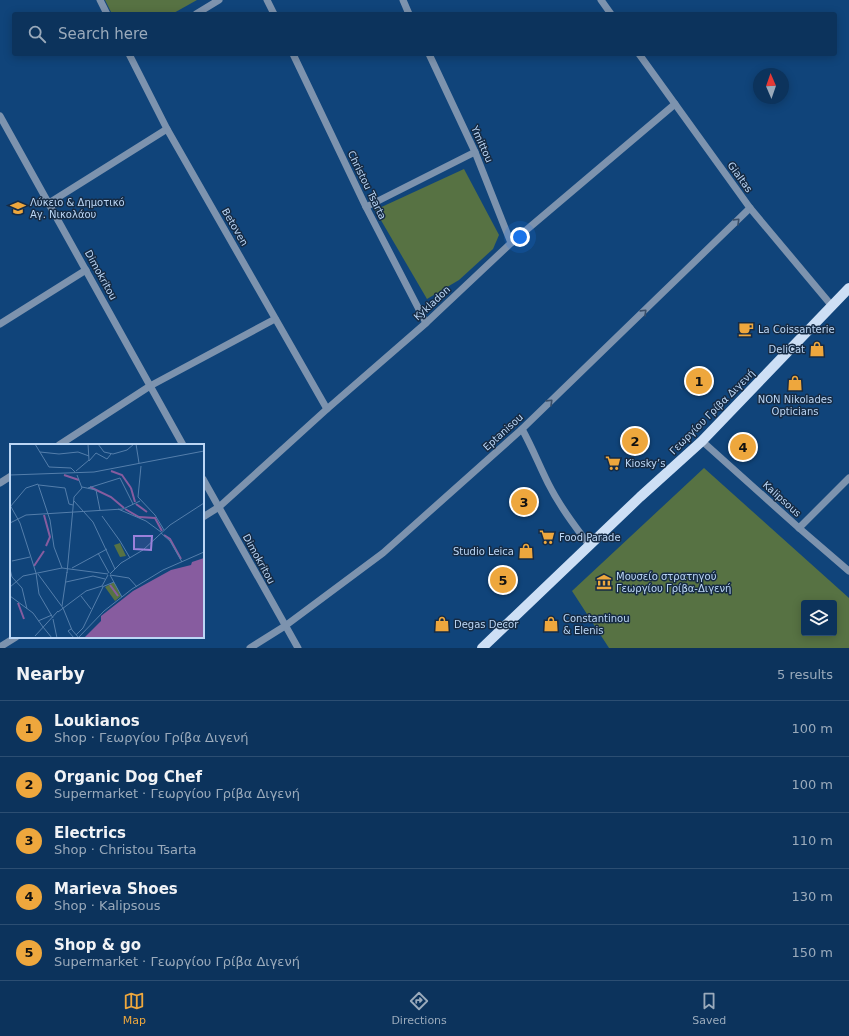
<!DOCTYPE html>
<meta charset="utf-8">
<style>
body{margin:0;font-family:"DejaVu Sans",sans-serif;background:#153b62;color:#f1f3f6}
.controls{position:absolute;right:12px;bottom:12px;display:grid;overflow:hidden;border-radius:4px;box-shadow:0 2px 10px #0003}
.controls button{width:36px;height:36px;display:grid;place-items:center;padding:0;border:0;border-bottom:1px solid #2c4e72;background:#0c335c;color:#f1f3f6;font:20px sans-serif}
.compass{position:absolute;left:753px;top:68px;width:36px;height:36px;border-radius:50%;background:#0c335c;box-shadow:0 2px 10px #0003;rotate:358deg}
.you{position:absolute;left:520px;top:237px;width:14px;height:14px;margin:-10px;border:3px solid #fff;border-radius:50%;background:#1a73e8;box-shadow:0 0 0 6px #1a73e833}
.badge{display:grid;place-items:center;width:26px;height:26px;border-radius:50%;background:#eea73d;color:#111;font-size:13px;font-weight:700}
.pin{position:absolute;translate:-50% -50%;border:2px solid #fff;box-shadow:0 1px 4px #0006}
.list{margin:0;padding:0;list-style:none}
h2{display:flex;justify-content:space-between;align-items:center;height:52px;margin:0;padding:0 16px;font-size:17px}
h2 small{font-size:13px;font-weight:400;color:#9aaabb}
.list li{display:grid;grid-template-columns:26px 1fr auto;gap:12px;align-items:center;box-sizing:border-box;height:56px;padding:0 16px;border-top:1px solid #2c4e72}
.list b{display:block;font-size:15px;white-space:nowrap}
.list p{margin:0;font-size:13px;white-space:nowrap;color:#9aaabb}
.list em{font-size:13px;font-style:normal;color:#9aaabb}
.icon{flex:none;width:22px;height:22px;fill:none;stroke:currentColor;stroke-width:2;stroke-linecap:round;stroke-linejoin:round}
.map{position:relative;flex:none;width:849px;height:648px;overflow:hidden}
.search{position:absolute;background:#0c335c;box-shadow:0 2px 10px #0003;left:12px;right:12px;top:12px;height:44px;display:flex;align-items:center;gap:10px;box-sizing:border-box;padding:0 14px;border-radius:4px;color:#9aaabb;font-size:15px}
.sheet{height:332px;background:#0c335c}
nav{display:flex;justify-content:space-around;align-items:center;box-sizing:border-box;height:56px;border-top:1px solid #2c4e72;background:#0c335c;font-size:11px;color:#9aaabb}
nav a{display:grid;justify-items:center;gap:2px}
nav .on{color:#eea73d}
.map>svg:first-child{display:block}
.green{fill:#577243;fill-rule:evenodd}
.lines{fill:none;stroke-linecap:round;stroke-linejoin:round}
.minor{stroke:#7d93ae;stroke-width:7}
.major{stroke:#cddff5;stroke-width:10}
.oneway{stroke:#3a4f69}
.labels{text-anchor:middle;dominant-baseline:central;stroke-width:3;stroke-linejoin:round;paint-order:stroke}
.street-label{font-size:10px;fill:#bbd6f5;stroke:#162b44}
.poi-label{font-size:10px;fill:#bbd6f5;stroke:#162b44;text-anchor:start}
.inset-river{fill:none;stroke:#875c9f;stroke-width:2}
.inset-road{fill:none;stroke:#547eab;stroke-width:1}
.view{fill:#9b81da;fill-opacity:0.15;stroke:#9b81da;stroke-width:2}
.inset-edge{fill:none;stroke:#bbd6f5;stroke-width:2}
</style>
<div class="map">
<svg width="849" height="648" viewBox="0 0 849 648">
<rect width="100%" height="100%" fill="#10447a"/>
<g class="green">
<polygon points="105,0 197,0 172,14 112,14"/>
<polygon points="464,169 499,235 493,249 459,280 427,299 375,210"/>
<path d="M704,468L849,598V648H609L572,591ZM804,603H834V633H804Z"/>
</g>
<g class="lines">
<g class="minor">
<polyline points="100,0 107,14"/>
<polyline points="267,0 274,14"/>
<polyline points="403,0 409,14"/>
<polyline points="601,0 611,14"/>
<polyline points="196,14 219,0"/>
<polyline points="129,54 167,129 327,409"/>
<polyline points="293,54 366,207 426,323"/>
<polyline points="429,54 475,152 511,243"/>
<polyline points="639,54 750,208 832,306"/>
<polyline points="0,116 183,445"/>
<polyline points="49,203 167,129"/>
<polyline points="366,207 475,152"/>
<polyline points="0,324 86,270"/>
<path d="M522,429C532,447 539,465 548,483C559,505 574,525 589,545"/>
<polyline points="702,441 799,528 849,571"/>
<polyline points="59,445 150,386 275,319"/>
<polyline points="203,479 298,648"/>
<polyline points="0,483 11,476"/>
<polyline points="203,517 219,507 327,409 426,323 511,243 675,104"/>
<polyline points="799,528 849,478"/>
<polyline points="0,647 16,637"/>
<polyline points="250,648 285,626 383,553 522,429 750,208"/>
</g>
<polyline class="major" points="482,648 640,497 702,441 849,288"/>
</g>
<defs><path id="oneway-chevron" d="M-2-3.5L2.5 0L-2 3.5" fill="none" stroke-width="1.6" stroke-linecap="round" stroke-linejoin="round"/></defs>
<g class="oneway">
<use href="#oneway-chevron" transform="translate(737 221) rotate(-44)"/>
<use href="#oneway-chevron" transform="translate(644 312) rotate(-44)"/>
<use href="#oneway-chevron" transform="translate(550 402) rotate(-44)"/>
</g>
<defs>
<g id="school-bare" transform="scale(1.2)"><path d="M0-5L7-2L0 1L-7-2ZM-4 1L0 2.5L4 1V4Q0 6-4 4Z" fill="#eea73d" stroke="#162b44" stroke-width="2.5" paint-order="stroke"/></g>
<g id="cafe-bare" transform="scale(1.2)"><path d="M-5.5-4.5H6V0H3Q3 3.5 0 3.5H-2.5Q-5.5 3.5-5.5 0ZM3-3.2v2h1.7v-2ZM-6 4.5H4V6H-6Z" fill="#eea73d" stroke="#162b44" stroke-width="2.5" paint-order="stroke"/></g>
<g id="shop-bare" transform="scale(1.2)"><path d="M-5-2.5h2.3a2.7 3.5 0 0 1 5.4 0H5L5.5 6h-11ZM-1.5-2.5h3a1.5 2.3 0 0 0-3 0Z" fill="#eea73d" stroke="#162b44" stroke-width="2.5" paint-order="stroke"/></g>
<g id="supermarket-bare" transform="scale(1.2)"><path d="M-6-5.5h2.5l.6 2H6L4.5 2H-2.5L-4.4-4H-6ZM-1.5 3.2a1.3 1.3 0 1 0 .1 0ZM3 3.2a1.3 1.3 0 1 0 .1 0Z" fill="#eea73d" stroke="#162b44" stroke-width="2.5" paint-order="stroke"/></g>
<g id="museum-bare" transform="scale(1.2)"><path d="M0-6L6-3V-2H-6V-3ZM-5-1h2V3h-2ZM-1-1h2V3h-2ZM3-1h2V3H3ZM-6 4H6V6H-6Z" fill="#eea73d" stroke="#162b44" stroke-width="2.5" paint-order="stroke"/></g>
</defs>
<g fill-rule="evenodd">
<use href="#school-bare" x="18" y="208"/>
<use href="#cafe-bare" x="746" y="329"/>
<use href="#shop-bare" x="817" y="349"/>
<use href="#shop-bare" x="795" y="383"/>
<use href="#supermarket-bare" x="613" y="463"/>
<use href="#supermarket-bare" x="547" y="537"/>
<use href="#shop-bare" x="526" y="551"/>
<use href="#museum-bare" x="604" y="582"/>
<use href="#shop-bare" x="442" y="624"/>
<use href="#shop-bare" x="551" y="624"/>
</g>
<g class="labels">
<g class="street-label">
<text transform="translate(482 144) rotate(66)">Ymittou</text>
<text transform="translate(740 177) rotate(54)">Gialtas</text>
<text transform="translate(367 185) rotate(64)">Christou Tsarta</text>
<text transform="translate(235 227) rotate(60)">Betoven</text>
<text transform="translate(101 275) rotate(61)">Dimokritou</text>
<text transform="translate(432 303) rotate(-43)">Kykladon</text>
<text transform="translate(712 412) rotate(-45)">Γεωργίου Γρίβα Διγενή</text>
<text transform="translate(503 432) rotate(-42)">Eptanisou</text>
<text transform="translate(782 499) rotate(42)">Kalipsous</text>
<text transform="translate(259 559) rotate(61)">Dimokritou</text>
</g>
<g class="poi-label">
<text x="30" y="202">Λύκειο &amp; Δημοτικό<tspan x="30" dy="12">Αγ. Νικολάου</tspan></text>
<text x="758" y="329">La Coissanterie</text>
<text x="805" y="349" text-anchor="end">DeliCat</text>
<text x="795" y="399" text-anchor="middle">NON Nikolades<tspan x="795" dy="12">Opticians</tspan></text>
<text x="625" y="463">Kiosky’s</text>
<text x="559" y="537">Food Parade</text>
<text x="514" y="551" text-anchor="end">Studio Leica</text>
<text x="616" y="576">Μουσείο στρατηγού<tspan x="616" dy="12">Γεωργίου Γρίβα-Διγενή</tspan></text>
<text x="563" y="618">Constantinou<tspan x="563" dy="12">&amp; Elenis</tspan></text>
<text x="454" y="624">Degas Decor</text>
</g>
</g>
<g transform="translate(10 444)">
<rect width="194" height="194" fill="#10447a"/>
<path d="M110,99L116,112L110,113L104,101ZM104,138L111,152L105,157L95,143Z" fill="#577243"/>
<path d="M194,114V194H74L91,177V172L123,147L161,126L181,121L182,118Z" fill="#875c9f"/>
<path class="inset-river" d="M101,27L112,31L121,44M54,31L69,36M80,43L101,53L114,64M121,44L125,58M126,60L137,68M115,65L129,73L145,74L152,87M34,71L40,93L36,102M154,91L160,95L171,115M24,122L34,107M100,141L108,152M8,159L14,175"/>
<path class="inset-road" d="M25,0L39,23L61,24L65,28M88,0L94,8L103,10L117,6L124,0M126,0L129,19M30,8L49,10L68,8L79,12M79,17L86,9L97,15L101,10M131,22L128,53L145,71L154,86M66,27L79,16L78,0M0,31L84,28L194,7M29,41L55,44L59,60L63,61M72,43L86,46L90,66M78,44L110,34L123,60M64,57L83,78L105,125M0,61L10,79L26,129L29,150L43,174M0,63L16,44L28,40L40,76L44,103L52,124M108,65L136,77L151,88M92,72L110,97M0,79L16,71L113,65L130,57M151,89L160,97L172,118M110,97L120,114M0,104V120M88,109L99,129M2,117L20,113M62,124L97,105M0,125L2,133L12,144L17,165M57,129L64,53L72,44L67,31M28,130L53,164L62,186L69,194M100,130L111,119L133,106L160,81L194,59M100,131L112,153M100,131L119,134L127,143M56,138L83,132L95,135M0,143L13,132L52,124L98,130M92,143L104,138M0,152L23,169L33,183M71,152L81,165M52,162L57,128M48,168L76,147L92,142L98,131M43,175L47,194M28,177L42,171M33,183L42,194M61,185L58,187L64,194M66,191L73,184L93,143M25,192L48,167M68,194L94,167L122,145L153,126L194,108"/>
<path class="view" d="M124,92H142L141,106L124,105Z"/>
<rect width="194" height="194" class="inset-edge"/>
</g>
</svg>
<div class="controls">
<button><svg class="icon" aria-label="layers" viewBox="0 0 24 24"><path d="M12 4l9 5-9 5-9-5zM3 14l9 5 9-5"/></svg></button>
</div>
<svg class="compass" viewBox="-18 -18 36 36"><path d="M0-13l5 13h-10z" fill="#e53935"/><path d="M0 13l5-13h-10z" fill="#9aaabb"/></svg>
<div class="you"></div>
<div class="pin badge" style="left:699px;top:381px">1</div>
<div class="pin badge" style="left:635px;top:441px">2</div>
<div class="pin badge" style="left:524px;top:502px">3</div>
<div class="pin badge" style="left:743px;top:447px">4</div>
<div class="pin badge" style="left:503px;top:580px">5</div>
<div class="search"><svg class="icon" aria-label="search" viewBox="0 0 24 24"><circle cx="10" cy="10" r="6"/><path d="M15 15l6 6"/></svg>Search here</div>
</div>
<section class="sheet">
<h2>Nearby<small>5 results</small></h2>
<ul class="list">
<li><span class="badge">1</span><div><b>Loukianos</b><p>Shop · Γεωργίου Γρίβα Διγενή</p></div><em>100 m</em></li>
<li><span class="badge">2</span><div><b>Organic Dog Chef</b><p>Supermarket · Γεωργίου Γρίβα Διγενή</p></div><em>100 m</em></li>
<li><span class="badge">3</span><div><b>Electrics</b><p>Shop · Christou Tsarta</p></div><em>110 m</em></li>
<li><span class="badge">4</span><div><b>Marieva Shoes</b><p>Shop · Kalipsous</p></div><em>130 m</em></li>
<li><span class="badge">5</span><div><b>Shop &amp; go</b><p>Supermarket · Γεωργίου Γρίβα Διγενή</p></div><em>150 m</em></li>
</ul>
</section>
<nav>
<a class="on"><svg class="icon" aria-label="map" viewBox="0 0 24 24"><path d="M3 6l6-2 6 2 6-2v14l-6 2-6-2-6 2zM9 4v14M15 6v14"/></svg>Map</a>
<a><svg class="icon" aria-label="directions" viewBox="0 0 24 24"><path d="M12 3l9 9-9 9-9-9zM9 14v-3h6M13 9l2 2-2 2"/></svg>Directions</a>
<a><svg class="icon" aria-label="saved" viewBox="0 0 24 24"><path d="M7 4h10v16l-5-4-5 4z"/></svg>Saved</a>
</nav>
